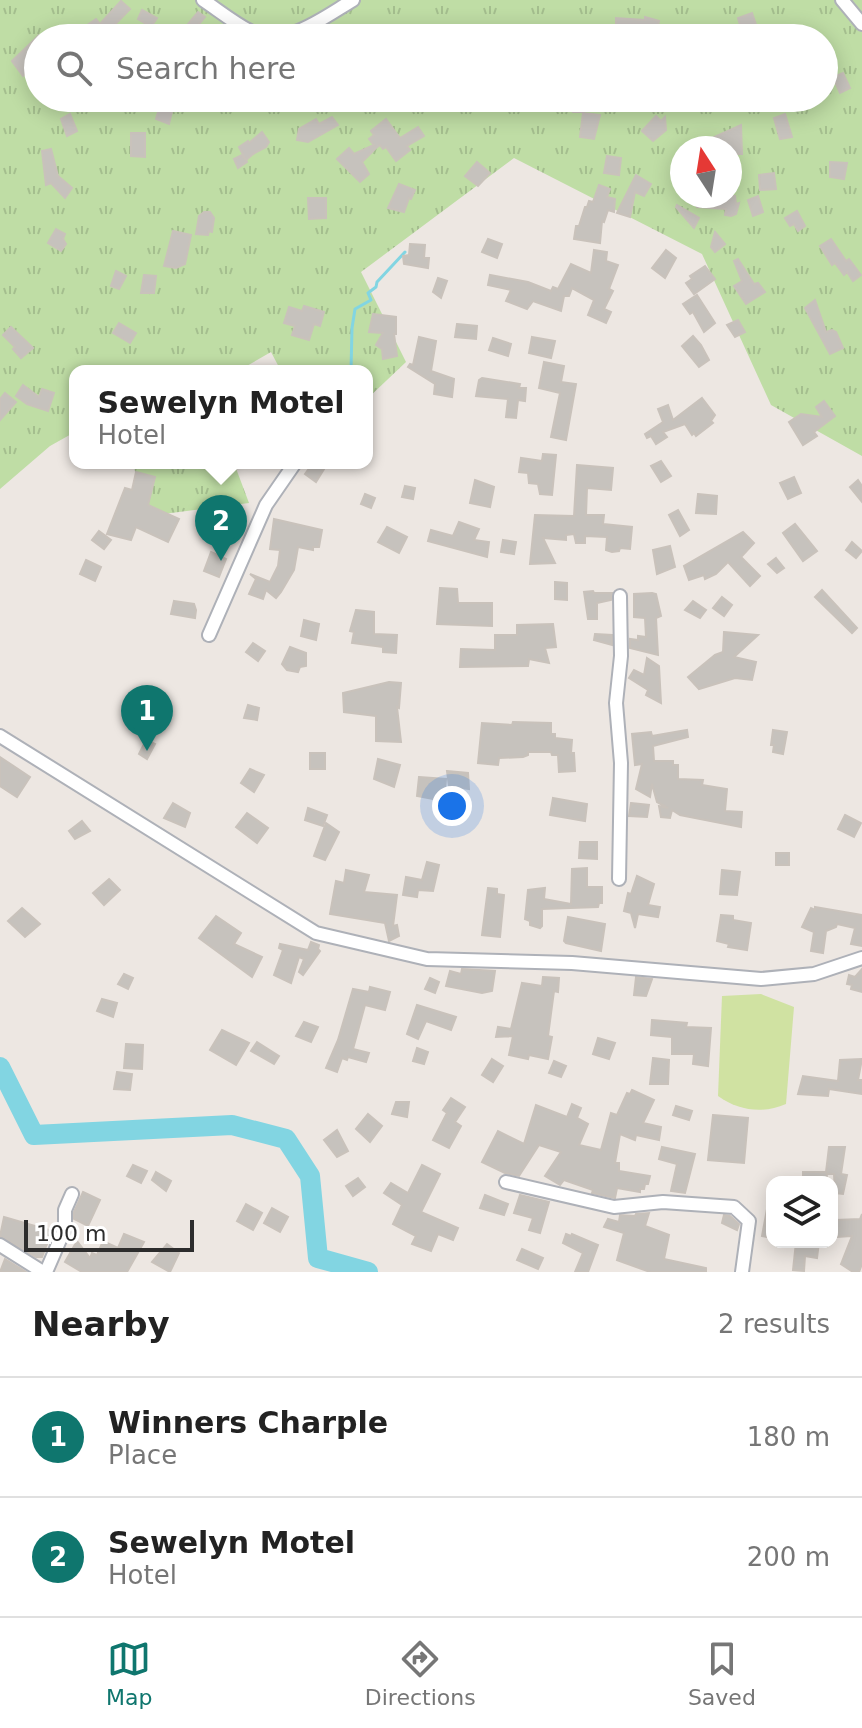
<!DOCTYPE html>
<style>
body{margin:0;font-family:"DejaVu Sans",sans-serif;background:#f2f2f2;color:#222}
.controls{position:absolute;right:24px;bottom:24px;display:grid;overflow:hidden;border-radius:16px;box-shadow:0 4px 20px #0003}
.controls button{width:72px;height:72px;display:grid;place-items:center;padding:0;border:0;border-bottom:2px solid #e0e0e0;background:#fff;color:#222;font:40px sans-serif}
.compass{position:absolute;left:670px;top:136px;width:72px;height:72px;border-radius:50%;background:#fff;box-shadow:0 4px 20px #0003;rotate:348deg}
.scale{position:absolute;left:24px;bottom:20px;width:170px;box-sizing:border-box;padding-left:8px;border:4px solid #2d2d2d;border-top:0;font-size:22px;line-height:28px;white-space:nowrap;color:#2d2d2d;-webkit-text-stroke:6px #fff;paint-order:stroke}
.you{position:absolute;left:452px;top:806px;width:28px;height:28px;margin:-20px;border:6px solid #fff;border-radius:50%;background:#1a73e8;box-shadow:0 0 0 12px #1a73e833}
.badge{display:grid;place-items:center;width:52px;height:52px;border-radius:50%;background:#0f766e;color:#fff;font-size:26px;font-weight:700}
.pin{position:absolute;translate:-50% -66px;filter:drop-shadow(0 2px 4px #0008)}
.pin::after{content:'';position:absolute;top:42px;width:28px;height:24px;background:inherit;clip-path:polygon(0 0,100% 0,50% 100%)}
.popup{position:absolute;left:69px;top:365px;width:304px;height:104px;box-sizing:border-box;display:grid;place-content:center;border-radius:16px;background:#fff;filter:drop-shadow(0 2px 6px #0005);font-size:26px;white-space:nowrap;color:#767676}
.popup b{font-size:30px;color:#222}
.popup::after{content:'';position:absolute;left:50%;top:100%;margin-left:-16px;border:16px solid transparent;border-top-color:#fff}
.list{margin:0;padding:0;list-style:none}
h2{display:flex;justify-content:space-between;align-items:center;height:104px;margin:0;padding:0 32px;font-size:34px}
h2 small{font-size:26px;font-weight:400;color:#767676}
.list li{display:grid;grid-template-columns:52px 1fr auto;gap:24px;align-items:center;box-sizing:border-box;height:120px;padding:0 32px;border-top:2px solid #e0e0e0}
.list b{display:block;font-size:30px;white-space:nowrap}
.list p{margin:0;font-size:26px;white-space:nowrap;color:#767676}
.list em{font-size:26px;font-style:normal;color:#767676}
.icon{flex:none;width:44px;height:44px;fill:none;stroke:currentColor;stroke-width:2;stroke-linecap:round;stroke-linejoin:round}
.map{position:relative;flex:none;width:862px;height:1272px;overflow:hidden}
.search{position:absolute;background:#fff;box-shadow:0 4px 20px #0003;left:24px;right:24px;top:24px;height:88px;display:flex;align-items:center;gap:20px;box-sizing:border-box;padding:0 28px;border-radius:44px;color:#767676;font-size:30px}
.sheet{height:344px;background:#fff}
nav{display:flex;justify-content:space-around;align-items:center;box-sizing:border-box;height:112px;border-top:2px solid #e0e0e0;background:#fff;font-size:22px;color:#767676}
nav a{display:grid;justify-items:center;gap:4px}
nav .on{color:#0f766e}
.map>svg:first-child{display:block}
.grass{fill:url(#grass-tufts);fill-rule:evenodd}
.pitch{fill:#d0e2a2}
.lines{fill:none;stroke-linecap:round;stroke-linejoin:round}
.stream{stroke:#82d5e2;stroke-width:3}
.river{stroke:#82d5e2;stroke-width:20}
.building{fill:#c6c2bd;stroke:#c9c2bb;stroke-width:2}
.street-casing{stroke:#aeb1b8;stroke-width:16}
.street{stroke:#fff;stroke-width:12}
</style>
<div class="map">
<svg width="862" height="1272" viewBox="0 0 862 1272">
<defs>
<pattern id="grass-tufts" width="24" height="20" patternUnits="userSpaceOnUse" patternTransform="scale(2)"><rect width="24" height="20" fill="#bfdda5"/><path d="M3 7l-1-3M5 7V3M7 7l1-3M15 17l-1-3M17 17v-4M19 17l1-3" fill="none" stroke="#a4be8e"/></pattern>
</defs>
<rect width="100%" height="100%" fill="#ede7e2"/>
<g class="grass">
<path d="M0,0H862V456L771,405L702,254L514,158L361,272L406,362L367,399V371H281L271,352L238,371H75V432L50,446L0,489ZM38,38H824V98H38ZM682,148H730V196H682Z"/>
<polygon points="134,463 234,463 249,503 140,517"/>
</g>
<path class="pitch" d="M761,994L794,1007L786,1104C763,1114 739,1111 718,1096L722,996Z"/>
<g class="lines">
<polyline class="stream" points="351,371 352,328 355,309 371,300 368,293 376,287 377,282 405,252"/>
<polyline class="river" points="0,1067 34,1135 232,1125 286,1139 310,1176 318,1258 368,1272"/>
</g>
<g class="building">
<polygon points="121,1 130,9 102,38 91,38 83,28 96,19 100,24"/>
<polygon points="142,10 157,18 151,27 138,19"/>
<polygon points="198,12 205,17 195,29 188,24"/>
<polygon points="752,13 758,30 743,35 738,18"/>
<polygon points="645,17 659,21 655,38 616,37 616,18 645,20"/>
<polygon points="38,36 38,84 27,72 23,76 12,61"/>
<polygon points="843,73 850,88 840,93 833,77"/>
<rect x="573" y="98" width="11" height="14"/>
<polygon points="162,99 174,103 169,124 156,119"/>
<polygon points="583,113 600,115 594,139 580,137"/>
<polygon points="70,114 77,131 67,136 61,119"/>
<polygon points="785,114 792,137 780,139 774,118"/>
<polygon points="656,116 661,121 665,117 666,130 653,141 642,131"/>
<polygon points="332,117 338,125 308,142 297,140 299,129 316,119 319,124"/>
<polygon points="386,119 400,138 418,127 424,136 407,146 410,150 396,161 386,147 383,149 380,145 376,148 362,162 369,174 360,182 337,159 349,148 354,154 374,145 369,139 374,135 371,131"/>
<polygon points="741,125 742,154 730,154 730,148 720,148 720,145 703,142"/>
<polygon points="262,132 269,142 266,147 253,154 246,160 247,162 238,168 234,159 242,155 246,160 239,147 248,141 249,143"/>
<polygon points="131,133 145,133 145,157 131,156"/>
<polygon points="51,149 58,176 72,188 65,198 51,183 46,185 42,151"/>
<polygon points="607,156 621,158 619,175 604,173"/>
<polygon points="477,162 490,173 478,186 465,176"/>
<polygon points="830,162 847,163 844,179 830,177"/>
<polygon points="774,173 776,189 760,190 759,175"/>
<polygon points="636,175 651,184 644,196 635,192 630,217 617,213"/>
<polygon points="399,184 415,190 411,199 409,198 404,212 388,208"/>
<polygon points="599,185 610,189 607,197 615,199 614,212 608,210 604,222 602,221 600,243 574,239 576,226 579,226 585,207 587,207 589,201 593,202"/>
<polygon points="698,196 735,196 736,204 739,203 736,214 731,216 725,215 726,209 697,207"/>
<polygon points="758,196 763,212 753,216 748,200"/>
<polygon points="308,198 326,198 326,218 309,219"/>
<polygon points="677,205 699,218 694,228 676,207"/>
<polygon points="797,211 805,226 798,231 794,224 790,226 785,218"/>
<polygon points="204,212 210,212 214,218 212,232 209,231 208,235 196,234 199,216"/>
<polygon points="56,229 65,234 63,239 66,244 61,251 48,243"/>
<polygon points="173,231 191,235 185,264 176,268 164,266"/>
<polygon points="715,232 725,244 715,252 711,247"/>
<polygon points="488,239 502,244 497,258 482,252"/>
<polygon points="831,239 846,261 849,259 861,275 853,281 847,272 844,275 835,263 832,265 820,246"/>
<polygon points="410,244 425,245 424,258 429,258 428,268 404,264 403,256 409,255"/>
<polygon points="594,250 607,252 606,261 618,265 609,289 613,291 604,309 611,312 606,323 588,315 594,300 572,288 569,296 564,296 561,311 533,301 527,309 506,301 511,290 488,285 490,275 528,282 551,291 553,287 558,289 571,264 591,273"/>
<polygon points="666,250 676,258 665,278 652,268"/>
<polygon points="738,259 754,284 758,283 765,292 746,304 734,286 742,281 734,261"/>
<polygon points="705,266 715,279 694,294 686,283 692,279 690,276"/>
<polygon points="116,271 126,276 119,289 111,286"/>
<polygon points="144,275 156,276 154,293 141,293"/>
<polygon points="438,278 447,281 441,298 433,292"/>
<polygon points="697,295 715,323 704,332 693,312 690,314 683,304"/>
<polygon points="815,300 826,332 832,330 836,332 843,348 830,354 805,308"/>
<polygon points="304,306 324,312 320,326 314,324 309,340 292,335 295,326 284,323 289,307 302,311"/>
<polygon points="373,314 396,317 396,334 394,334 397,356 383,359 382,349 376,345 383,333 369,332"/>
<polygon points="738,320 745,332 735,337 727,325"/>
<polygon points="119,323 136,333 130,343 113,333"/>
<polygon points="457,324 477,326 476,339 455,337"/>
<polygon points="11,327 33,348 21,358 13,349 15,347 3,335"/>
<polygon points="693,336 701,345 709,360 699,367 682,346"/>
<polygon points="419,337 436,341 431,371 454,379 452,397 434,394 435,384 408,367 410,364 413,365"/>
<polygon points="532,337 555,341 551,358 529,353"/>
<polygon points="493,338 511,344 508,356 489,350"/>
<polygon points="544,362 564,366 561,382 576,384 566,440 551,437 560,393 539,388"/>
<polygon points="482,378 520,384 519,388 526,388 525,401 518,400 516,418 506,417 508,399 476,396 479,380"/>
<polygon points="23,385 39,397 42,389 54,393 48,411 27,404 16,396"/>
<polygon points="5,393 16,402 0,420 0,399"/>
<polygon points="702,398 715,415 711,421 713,423 696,436 694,433 692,435 685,424 663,432 667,437 656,444 651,436 647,438 645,434 663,422 658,409 668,405 673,420"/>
<polygon points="824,401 835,416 814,432 817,436 803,445 789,422 801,414 822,417 816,407"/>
<polygon points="543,454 556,455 552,495 540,494 538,484 529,483 528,473 519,472 521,458 542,461"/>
<polygon points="661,461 671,476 661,482 651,466"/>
<polygon points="313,463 324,469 316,482 305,474"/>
<polygon points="577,465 613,468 611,490 587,488 586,515 604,515 603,524 632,527 630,549 620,548 619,551 612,552 606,550 607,537 585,536 585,543 576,543 574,534 566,535 566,540 543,538 555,563 530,564 535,515 574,516"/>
<polygon points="136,472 155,477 148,505 179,519 168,542 136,527 131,540 107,534 125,488 132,490"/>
<polygon points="794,477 801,493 788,499 780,483"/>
<polygon points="475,480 494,487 490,507 470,503"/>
<polygon points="858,480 862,486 862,502 850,487"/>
<polygon points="405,486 415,488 413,499 402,497"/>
<polygon points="365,494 375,498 371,508 361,504"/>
<polygon points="698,494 717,496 716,514 696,513"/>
<polygon points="678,510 689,530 680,536 669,515"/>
<polygon points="274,519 322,530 319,547 313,547 313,550 298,547 294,570 281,592 276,598 266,590 263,599 249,594 256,579 250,574 270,582 278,566 280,550 270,549"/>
<polygon points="459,522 479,529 474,540 489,542 487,557 428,541 431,530 453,536"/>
<polygon points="795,524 817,551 803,561 783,533"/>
<polygon points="387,527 407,537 399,553 378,542"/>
<polygon points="99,531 111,540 104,549 92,540"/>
<polygon points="743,532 754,543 741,557 760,576 750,586 728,562 716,574 705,579 704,575 689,580 684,566"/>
<polygon points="503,540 516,542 514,554 501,552"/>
<polygon points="852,542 862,551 856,558 846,550"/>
<polygon points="670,546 675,567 657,574 653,550"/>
<polygon points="211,552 226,559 219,577 204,571"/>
<polygon points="776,558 784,568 777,573 768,564"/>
<polygon points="86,560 101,567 95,581 80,574"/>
<polygon points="555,582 567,583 567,600 555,599"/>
<polygon points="440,588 457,589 458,603 492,603 492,626 437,624"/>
<polygon points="822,590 857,628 852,633 815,597"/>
<polygon points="593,591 594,593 612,593 611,600 597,603 597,619 588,619 584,592"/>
<polygon points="652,593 656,594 661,616 656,618 658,655 630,648 630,639 638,640 638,636 646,637 645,618 634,617 634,594"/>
<polygon points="722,597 732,605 724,616 713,608"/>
<polygon points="174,601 194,604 196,610 195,618 171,614"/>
<polygon points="693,601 706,610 700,618 685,610"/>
<polygon points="356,610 374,612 374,634 397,635 396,653 383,652 383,647 352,643 354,632 350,631"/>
<polygon points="304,620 319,624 316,640 301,636"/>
<polygon points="553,624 556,647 545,648 549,663 529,659 528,666 460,667 461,649 495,650 495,635 517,635 517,625"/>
<polygon points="724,632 758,635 734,657 756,662 752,680 735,678 699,689 688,677 715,655 723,652"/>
<polygon points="595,634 612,635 612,645 594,640"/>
<polygon points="253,643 265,651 258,661 246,652"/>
<polygon points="290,647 306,653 306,666 300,667 298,672 287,670 282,664"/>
<polygon points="647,658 659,666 661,703 646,695 648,690 629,678 634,670 644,675"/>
<polygon points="389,682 401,683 399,708 397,707 401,742 376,741 376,716 344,712 343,693"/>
<polygon points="248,705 259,708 257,720 244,718"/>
<polygon points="513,722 551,723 551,734 555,734 555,738 572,740 571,753 574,753 575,771 559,772 558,755 552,755 551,752 528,752 528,755 523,757 499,758 498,765 478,763 482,723 512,725"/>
<polygon points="687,730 688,737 653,746 654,761 673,761 673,765 678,765 678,779 703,780 702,785 727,789 725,811 742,812 741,827 680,815 672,810 670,818 661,817 659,806 668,808 657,802 652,784 650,797 636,789 642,764 635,765 632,734 651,732 652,736"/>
<polygon points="773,730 787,732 783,754 773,752 774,745 771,745"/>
<polygon points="146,740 155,744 147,759 139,754"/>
<rect x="310" y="753" width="15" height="16"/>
<polygon points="0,757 30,777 17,797 0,786"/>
<polygon points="378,759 400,765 394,787 374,779"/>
<polygon points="250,769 264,775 254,792 241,783"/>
<polygon points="447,771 468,773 469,789 449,786"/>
<polygon points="419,777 446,779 444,801 417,796"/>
<polygon points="553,798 587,804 585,821 550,815"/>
<polygon points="173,803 190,813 185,827 164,818"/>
<polygon points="631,803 649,805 647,817 629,816"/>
<polygon points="308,808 327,815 323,826 305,820"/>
<polygon points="247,813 268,828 257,843 236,827"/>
<polygon points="845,815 861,823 854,837 838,829"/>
<polygon points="82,821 90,831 75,839 69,831"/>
<polygon points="326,823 339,832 325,860 314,856"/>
<polygon points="580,842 597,842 597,859 579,858"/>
<rect x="776" y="853" width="13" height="12"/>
<polygon points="427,862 439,865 433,891 418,890 417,897 403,895 406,877 422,880"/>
<polygon points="587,868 587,887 602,887 602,903 599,903 598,907 542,909 542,926 540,928 530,925 530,921 525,919 528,890 545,888 544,899 571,904 572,869"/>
<polygon points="346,870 369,875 364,892 397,895 393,926 397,925 399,936 389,941 385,923 330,914 336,881 344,883"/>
<polygon points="722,870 740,872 737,895 720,894"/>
<polygon points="637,876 654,884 648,905 660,907 658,917 638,914 635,928 631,913 624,911 628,893 631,894"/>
<polygon points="109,879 120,890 104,905 93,893"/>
<polygon points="488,888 497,889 497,894 504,895 500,937 482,935"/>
<polygon points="815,907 862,915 862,946 851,944 855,928 837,924 836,927 826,931 823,953 811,951 814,932 802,927 811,908 815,910"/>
<polygon points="22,908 40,924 25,937 8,921"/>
<polygon points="721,915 733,916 733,920 751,923 747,950 728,947 729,944 717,941"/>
<polygon points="216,916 241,933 234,944 262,957 252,977 199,938"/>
<polygon points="568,917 605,924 601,951 566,943 564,941"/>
<polygon points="311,942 319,945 318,949 320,951 303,975 299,972 304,959 299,957 291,983 274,975 283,950 279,948 280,944 308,950"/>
<polygon points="462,969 495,971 492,991 482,993 446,986 450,971 461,974"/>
<polygon points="862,969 862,992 851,989 852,985 847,984 849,975 855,977"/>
<polygon points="124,974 133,978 128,989 118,984"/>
<polygon points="543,977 559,978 558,992 554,991 548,1036 552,1037 548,1059 529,1055 528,1059 509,1055 513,1036 496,1037 498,1027 511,1029 522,983 542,986"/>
<polygon points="636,977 652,979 646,996 634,995"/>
<polygon points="430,978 439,982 435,993 425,989"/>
<polygon points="370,987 390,992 385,1010 365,1005 353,1049 369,1053 366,1062 348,1057 347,1060 342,1058 337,1072 326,1068 338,1040 353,989 369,992"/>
<polygon points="102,999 117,1003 113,1017 97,1011"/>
<polygon points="417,1005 456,1017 451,1030 426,1021 418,1039 407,1034"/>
<polygon points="652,1020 687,1023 686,1027 711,1028 708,1066 693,1064 694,1054 672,1054 672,1037 651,1035"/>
<polygon points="304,1022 318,1027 311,1042 296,1036"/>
<polygon points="222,1030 249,1043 236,1065 210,1050"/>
<polygon points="598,1038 615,1043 609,1059 593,1054"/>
<polygon points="257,1042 279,1056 274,1064 251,1051"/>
<polygon points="126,1044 143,1045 142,1069 124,1068"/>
<polygon points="417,1048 428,1052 424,1064 413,1061"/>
<polygon points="653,1058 669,1060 668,1084 650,1084"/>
<polygon points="492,1059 503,1066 493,1082 482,1075"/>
<polygon points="862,1059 858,1080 862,1080 862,1094 829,1089 828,1096 798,1094 803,1076 838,1081 840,1060"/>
<polygon points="554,1061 566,1066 561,1077 549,1073"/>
<polygon points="117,1072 132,1074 130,1090 114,1089"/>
<polygon points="632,1090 654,1100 643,1123 661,1127 659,1140 636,1135 635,1140 620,1134 615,1163 619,1163 619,1171 650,1176 648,1184 645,1184 644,1189 640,1189 640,1192 617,1188 615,1198 592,1193 593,1190 564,1180 560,1185 545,1176 561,1152 539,1145 519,1176 505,1173 482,1162 498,1131 524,1144 536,1105 567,1117 572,1104 581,1108 577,1118 588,1124 579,1145 601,1150 611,1113 617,1115 627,1093 630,1094"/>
<polygon points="451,1098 465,1107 455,1122 461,1126 449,1148 433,1140 447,1113 443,1110"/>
<polygon points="396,1102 409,1102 407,1117 392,1114"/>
<polygon points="676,1106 692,1111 689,1120 673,1115"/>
<polygon points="368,1114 382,1126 370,1142 356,1129"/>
<polygon points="713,1115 748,1118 744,1163 708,1160"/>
<polygon points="337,1130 348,1151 337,1157 324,1140"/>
<polygon points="662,1147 695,1154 685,1193 671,1191 677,1164 659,1159"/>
<polygon points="829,1147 845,1147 841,1174 847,1175 843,1194 835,1193 834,1174 827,1174 826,1182 803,1182 803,1172 826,1172"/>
<polygon points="133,1165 147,1171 141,1183 127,1176"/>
<polygon points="422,1165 440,1174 421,1212 458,1228 453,1240 438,1234 431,1251 412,1244 416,1236 393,1224 402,1205 384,1193 391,1183 408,1193"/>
<polygon points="156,1172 171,1181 166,1191 152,1180"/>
<polygon points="358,1178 365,1187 353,1196 346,1186"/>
<polygon points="83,1192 100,1200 88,1226 74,1219 74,1212"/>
<polygon points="485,1195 508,1204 504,1215 480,1208"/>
<polygon points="520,1195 549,1202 540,1233 529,1230 533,1218 514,1213"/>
<polygon points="246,1204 262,1213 253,1230 237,1221"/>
<polygon points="272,1208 288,1217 280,1232 264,1223"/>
<polygon points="767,1209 772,1209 772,1238 762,1236"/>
<polygon points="649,1213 645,1226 669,1235 664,1259 706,1268 706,1272 650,1272 617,1260 624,1233 604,1227 608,1219 619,1222 620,1215 635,1216 636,1214"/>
<polygon points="862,1214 862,1264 859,1272 853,1272 841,1264 852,1236 837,1237 836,1220 860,1219"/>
<polygon points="724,1215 730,1216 739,1224 737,1230 722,1223"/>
<polygon points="4,1217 52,1231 42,1257 36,1257 0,1236"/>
<polygon points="124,1234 144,1242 127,1272 82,1272 65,1262 77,1241 90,1258 92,1253 97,1255 103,1241 118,1248"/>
<polygon points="566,1234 571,1236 572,1234 598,1245 588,1272 575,1272 583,1253 563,1243"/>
<polygon points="796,1242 819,1242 817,1258 805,1256 804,1271 793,1270"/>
<polygon points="167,1244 179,1253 170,1272 152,1262"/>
<polygon points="522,1249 543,1258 538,1269 517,1260"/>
<polygon points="5,1259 26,1272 0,1272"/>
</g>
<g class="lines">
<g class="street-casing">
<g id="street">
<path d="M203,0C218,10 234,23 250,31C285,49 324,17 353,0"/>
<polyline points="842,0 862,24"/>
<polyline points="209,635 266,505 295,463"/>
<polyline points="0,736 316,933 427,959 572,963 761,979 814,974 862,958"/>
<polyline points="619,879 621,763 616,703 621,656 620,596"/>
<polyline points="506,1182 614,1207 663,1202 734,1207 749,1221 742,1272"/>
<polyline points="0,1245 43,1272"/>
<polyline points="46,1272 65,1228 65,1210 72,1194"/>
</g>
</g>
<use href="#street" class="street"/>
</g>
</svg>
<div class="controls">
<button><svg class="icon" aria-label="layers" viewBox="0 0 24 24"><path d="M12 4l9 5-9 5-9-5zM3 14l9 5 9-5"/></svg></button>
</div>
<svg class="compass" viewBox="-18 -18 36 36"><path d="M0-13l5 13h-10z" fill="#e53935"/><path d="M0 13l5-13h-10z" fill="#767676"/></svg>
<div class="scale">100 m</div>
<div class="you"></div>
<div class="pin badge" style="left:147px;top:751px">1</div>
<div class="pin badge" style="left:221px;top:561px">2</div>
<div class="popup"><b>Sewelyn Motel</b>Hotel</div>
<div class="search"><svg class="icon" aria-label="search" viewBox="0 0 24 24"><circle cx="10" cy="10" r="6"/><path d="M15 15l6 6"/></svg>Search here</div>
</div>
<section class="sheet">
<h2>Nearby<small>2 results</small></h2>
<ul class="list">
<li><span class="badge">1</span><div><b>Winners Charple</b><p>Place</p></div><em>180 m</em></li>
<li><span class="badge">2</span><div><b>Sewelyn Motel</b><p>Hotel</p></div><em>200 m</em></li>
</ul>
</section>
<nav>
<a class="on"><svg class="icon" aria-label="map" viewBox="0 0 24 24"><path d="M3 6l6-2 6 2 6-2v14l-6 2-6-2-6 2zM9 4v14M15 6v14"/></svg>Map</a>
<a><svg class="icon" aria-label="directions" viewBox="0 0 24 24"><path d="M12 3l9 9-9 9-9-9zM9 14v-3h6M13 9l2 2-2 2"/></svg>Directions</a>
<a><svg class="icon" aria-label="saved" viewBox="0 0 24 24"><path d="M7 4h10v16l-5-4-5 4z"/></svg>Saved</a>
</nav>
